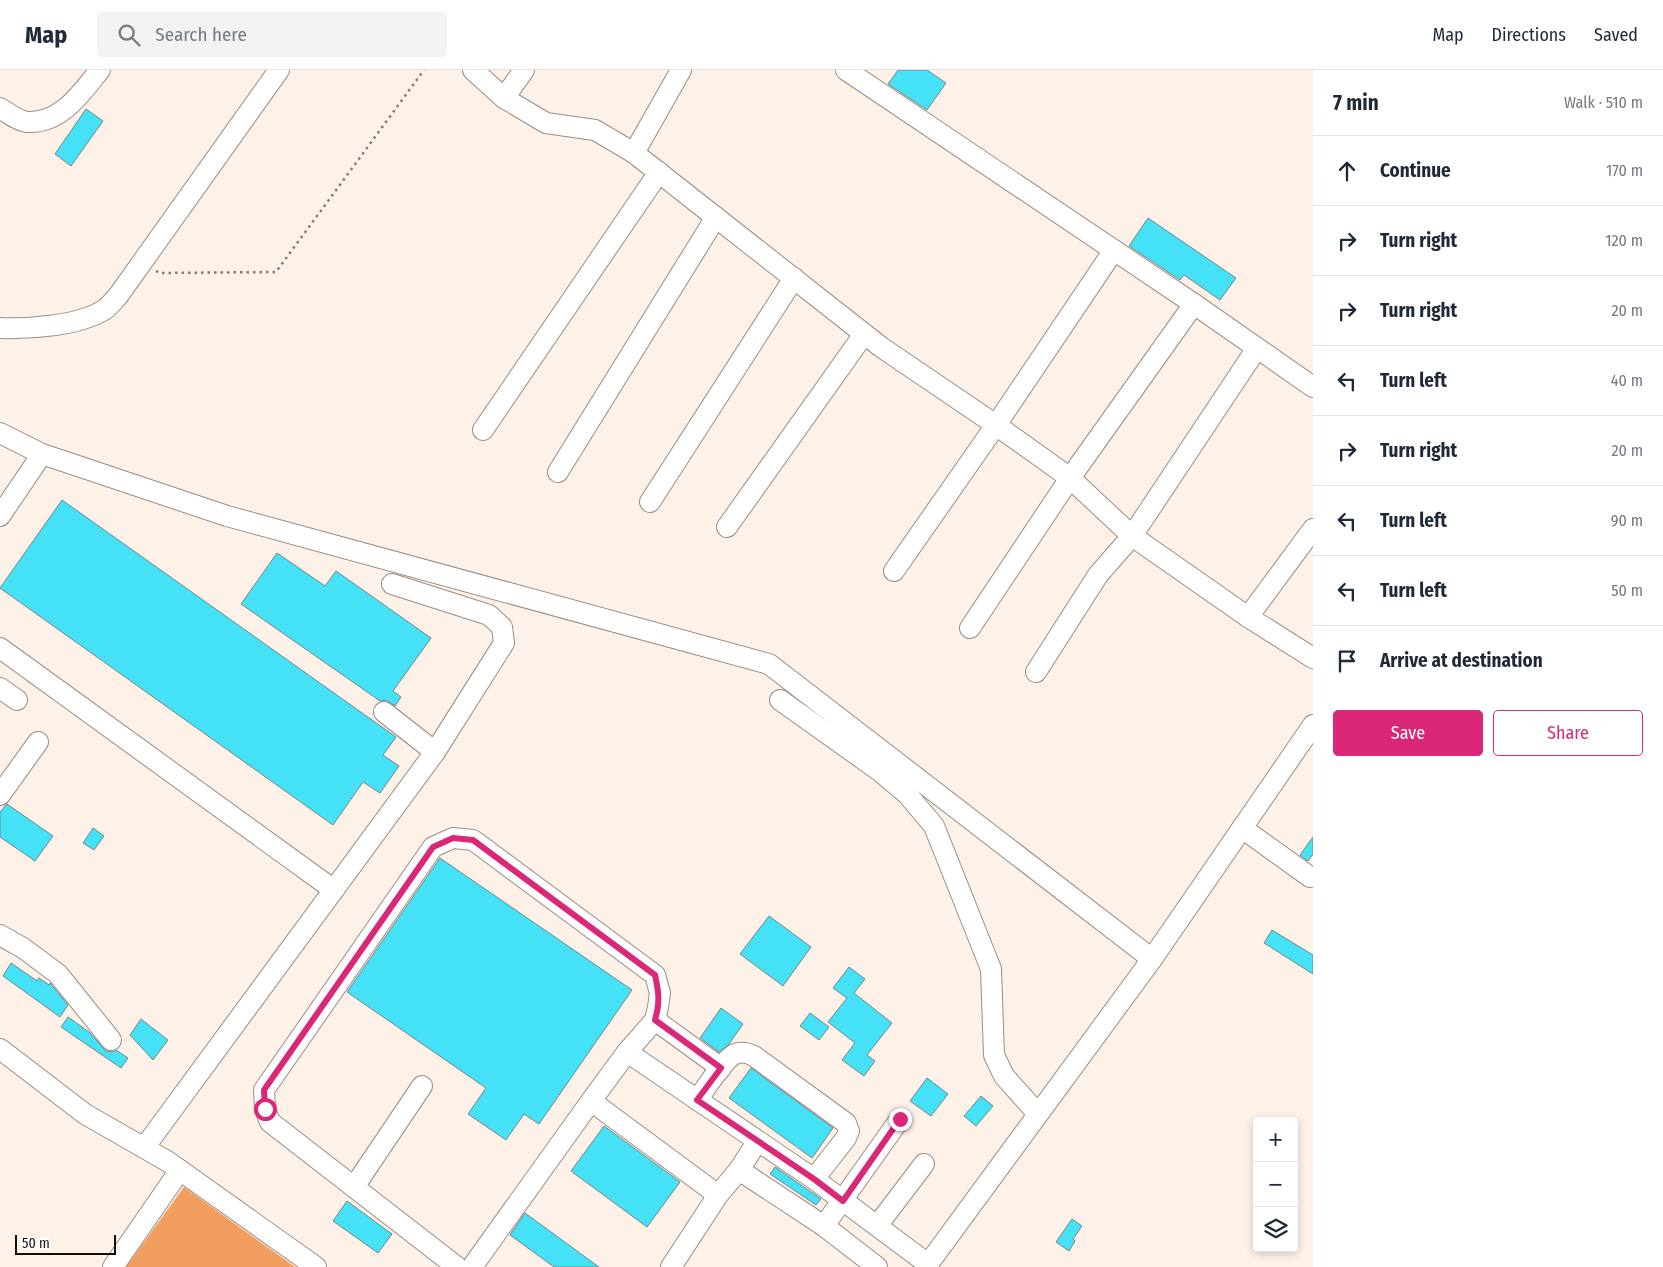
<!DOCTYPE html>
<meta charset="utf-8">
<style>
body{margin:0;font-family:"Fira Sans Condensed",sans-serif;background:#f2f2f3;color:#1f2937}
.controls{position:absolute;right:15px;bottom:15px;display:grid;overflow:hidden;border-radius:5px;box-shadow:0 2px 8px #0003}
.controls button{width:45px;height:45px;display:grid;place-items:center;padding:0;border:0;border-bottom:1px solid #e0e1e3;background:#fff;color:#1f2937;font:25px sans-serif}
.scale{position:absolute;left:15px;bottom:12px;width:101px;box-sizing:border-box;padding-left:5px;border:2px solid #130e0b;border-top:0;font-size:14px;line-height:18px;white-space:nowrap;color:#130e0b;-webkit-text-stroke:4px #fff;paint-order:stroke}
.stop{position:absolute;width:15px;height:15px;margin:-11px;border:4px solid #db2777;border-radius:50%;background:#fff}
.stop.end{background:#db2777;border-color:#fff;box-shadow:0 1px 5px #0008}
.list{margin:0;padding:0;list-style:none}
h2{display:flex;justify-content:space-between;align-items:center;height:65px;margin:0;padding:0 20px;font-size:21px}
h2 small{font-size:16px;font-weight:400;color:#747a83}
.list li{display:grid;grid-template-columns:32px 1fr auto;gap:15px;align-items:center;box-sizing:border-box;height:70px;padding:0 20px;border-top:1px solid #e0e1e3}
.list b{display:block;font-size:19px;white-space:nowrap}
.list em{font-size:16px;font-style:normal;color:#747a83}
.actions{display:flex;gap:10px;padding:15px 20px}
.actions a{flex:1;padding:11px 0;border:1px solid #db2777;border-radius:5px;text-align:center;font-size:18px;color:#db2777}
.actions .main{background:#db2777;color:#fff}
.icon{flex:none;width:28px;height:28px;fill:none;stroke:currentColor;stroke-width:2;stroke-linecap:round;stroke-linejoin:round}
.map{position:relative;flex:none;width:1313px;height:1197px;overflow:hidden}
header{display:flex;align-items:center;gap:30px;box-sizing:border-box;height:70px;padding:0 25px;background:#fff;border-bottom:1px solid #e0e1e3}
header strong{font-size:24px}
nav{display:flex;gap:28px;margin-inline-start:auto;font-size:18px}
.search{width:350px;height:45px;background:#f2f2f3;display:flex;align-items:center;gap:12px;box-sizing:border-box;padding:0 18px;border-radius:5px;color:#747a83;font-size:19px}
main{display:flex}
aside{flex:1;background:#fff}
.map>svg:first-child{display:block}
.water{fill:#f29e5e}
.building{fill:#45e1f6;stroke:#768689}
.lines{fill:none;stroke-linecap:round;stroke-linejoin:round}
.minor-casing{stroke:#998d84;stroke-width:22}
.path{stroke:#827973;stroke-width:2.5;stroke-dasharray:2.5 4;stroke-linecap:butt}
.minor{stroke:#fff;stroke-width:20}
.route{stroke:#db2777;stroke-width:6}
</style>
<header>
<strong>Map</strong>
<div class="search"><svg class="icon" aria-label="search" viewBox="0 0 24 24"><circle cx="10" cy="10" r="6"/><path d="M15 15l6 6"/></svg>Search here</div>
<nav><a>Map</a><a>Directions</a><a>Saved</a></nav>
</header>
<main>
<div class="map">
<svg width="1313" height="1197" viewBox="0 0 1313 1197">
<rect width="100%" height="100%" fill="#fef1e7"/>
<polygon class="water" points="184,1117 295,1197 126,1197"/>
<g class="building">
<polygon points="898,0 927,0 946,13 927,40 888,14"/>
<polygon points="86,39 103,51 71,96 55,84"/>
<polygon points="1148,148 1236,208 1220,230 1184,205 1180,210 1129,176"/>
<polygon points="62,430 396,667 383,685 399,696 380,723 363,712 333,755 0,518"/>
<polygon points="277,483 325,516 336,501 431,568 393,621 401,627 395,636 386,630 380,631 241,534"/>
<polygon points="7,734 53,766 35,791 0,767 0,742"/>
<polygon points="93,758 104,766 94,780 83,773"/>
<polygon points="1313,767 1313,784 1308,791 1300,785"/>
<polygon points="440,788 632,920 539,1054 524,1044 506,1070 468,1044 486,1018 347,922"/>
<polygon points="769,846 811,877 783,916 740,884"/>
<polygon points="1272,860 1313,885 1313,904 1264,873"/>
<polygon points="11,893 37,911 39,908 49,915 50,913 68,935 60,947 3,906"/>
<polygon points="849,897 865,909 854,923 892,953 867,985 875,991 864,1006 842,990 855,973 828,952 847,928 833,918"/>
<polygon points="721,938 743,954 729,974 719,982 700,968"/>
<polygon points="810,943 829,957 819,970 800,956"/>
<polygon points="68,947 89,962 106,981 112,982 116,980 128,988 121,998 61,957"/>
<polygon points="141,949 168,970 153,990 130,965"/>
<polygon points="751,998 833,1058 812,1088 729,1028"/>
<polygon points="927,1008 948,1024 931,1046 910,1031"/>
<polygon points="981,1026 993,1036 976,1056 964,1046"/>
<polygon points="604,1056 680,1112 647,1157 571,1101"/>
<polygon points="775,1097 821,1129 816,1135 770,1104"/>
<polygon points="347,1131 392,1164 378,1183 333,1151"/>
<polygon points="525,1143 599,1197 554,1197 510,1165"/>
<polygon points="1072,1149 1082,1156 1073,1169 1075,1171 1069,1181 1056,1172"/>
</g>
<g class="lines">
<g class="minor-casing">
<g id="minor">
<polyline points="473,0 504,28 546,53 595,60 634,83 881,277 996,355 1070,408 1132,466 1248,547 1313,588"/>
<polyline points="846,0 1194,234 1313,317"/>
<polyline points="504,28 524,0"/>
<path d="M0,38C8,43 18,51 27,52C61,54 81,23 100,0"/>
<polyline points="634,83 681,0"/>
<path d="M0,258C29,259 78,256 104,240C109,237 113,231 118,226L279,0"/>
<polyline points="483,360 659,102"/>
<polyline points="0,363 42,384 227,446 769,594 1152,889"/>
<polyline points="558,402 716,147"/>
<polyline points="650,432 794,208"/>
<polyline points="0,446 42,384"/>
<polyline points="727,457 864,264"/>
<polyline points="894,501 996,355 1114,180"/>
<polyline points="1248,547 1313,459"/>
<polyline points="970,558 1070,408 1194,234"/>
<polyline points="0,578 334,820"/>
<polyline points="1036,602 1098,505 1132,466 1257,278"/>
<polyline points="0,618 17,630"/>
<polyline points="780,630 881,702 907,724 934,756 991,899 994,985 1004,1006 1038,1044"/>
<polyline points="384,642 435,682"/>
<polyline points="0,725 38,672"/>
<polyline points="1242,758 1310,807"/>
<polyline points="0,865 23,878 58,904 111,970"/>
<polyline points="655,950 721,998"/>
<polyline points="0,979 85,1044 167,1091 316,1197"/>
<polyline points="627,982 814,1109 928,1194"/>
<path d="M697,1030C706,1018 724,989 735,984C742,981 748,983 754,986L846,1053L849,1061L846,1068L814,1109"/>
<polyline points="591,1031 718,1125"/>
<polyline points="144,1078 435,682 504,573 502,557 489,545 392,514"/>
<polyline points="739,1100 824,1156 877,1197"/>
<polyline points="354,1117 422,1016"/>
<polyline points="824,1156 900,1049"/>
<polyline points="877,1156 924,1094"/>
<polyline points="113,1197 180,1100"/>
<polyline points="457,1197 270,1052 265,1039 264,1020 433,777 453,768 473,770 655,905 660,923 658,937 655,950 627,982 591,1031 472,1197"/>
<polyline points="671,1197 718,1125 739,1100 757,1072"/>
<polyline points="926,1197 1152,889 1313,655"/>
</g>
</g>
<polyline class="path" points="156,201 160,203 276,202 424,0"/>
<use href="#minor" class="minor"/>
</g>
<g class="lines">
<path class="route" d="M265,1039L264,1020L433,777L453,768L473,770L655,905C659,923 660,932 655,950L721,998L697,1030L814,1109L843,1131L900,1049"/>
</g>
</svg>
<div class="controls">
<button>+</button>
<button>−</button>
<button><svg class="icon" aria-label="layers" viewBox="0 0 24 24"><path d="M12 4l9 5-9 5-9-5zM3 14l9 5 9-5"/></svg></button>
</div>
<div class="scale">50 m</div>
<div class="stop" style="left:265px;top:1039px"></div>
<div class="stop end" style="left:900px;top:1049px"></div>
</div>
<aside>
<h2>7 min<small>Walk · 510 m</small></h2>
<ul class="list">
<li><svg class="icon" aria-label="ahead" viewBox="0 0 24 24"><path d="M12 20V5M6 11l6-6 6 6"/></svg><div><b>Continue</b></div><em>170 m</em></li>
<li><svg class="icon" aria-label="right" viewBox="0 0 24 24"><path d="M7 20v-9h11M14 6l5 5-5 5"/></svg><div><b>Turn right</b></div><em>120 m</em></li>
<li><svg class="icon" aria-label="right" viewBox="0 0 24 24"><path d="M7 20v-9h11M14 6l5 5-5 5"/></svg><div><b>Turn right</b></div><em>20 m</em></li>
<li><svg class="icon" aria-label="left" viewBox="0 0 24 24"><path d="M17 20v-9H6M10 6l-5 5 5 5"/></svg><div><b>Turn left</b></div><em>40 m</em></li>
<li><svg class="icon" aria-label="right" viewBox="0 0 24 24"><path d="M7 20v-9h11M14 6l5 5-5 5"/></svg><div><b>Turn right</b></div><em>20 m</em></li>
<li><svg class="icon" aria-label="left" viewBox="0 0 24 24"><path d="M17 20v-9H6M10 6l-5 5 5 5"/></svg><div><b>Turn left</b></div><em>90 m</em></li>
<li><svg class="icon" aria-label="left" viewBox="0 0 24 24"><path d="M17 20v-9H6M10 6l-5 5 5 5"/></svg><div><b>Turn left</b></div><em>50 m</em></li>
<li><svg class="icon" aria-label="arrive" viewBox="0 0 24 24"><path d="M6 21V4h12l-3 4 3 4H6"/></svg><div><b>Arrive at destination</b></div></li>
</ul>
<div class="actions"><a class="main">Save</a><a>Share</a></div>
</aside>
</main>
